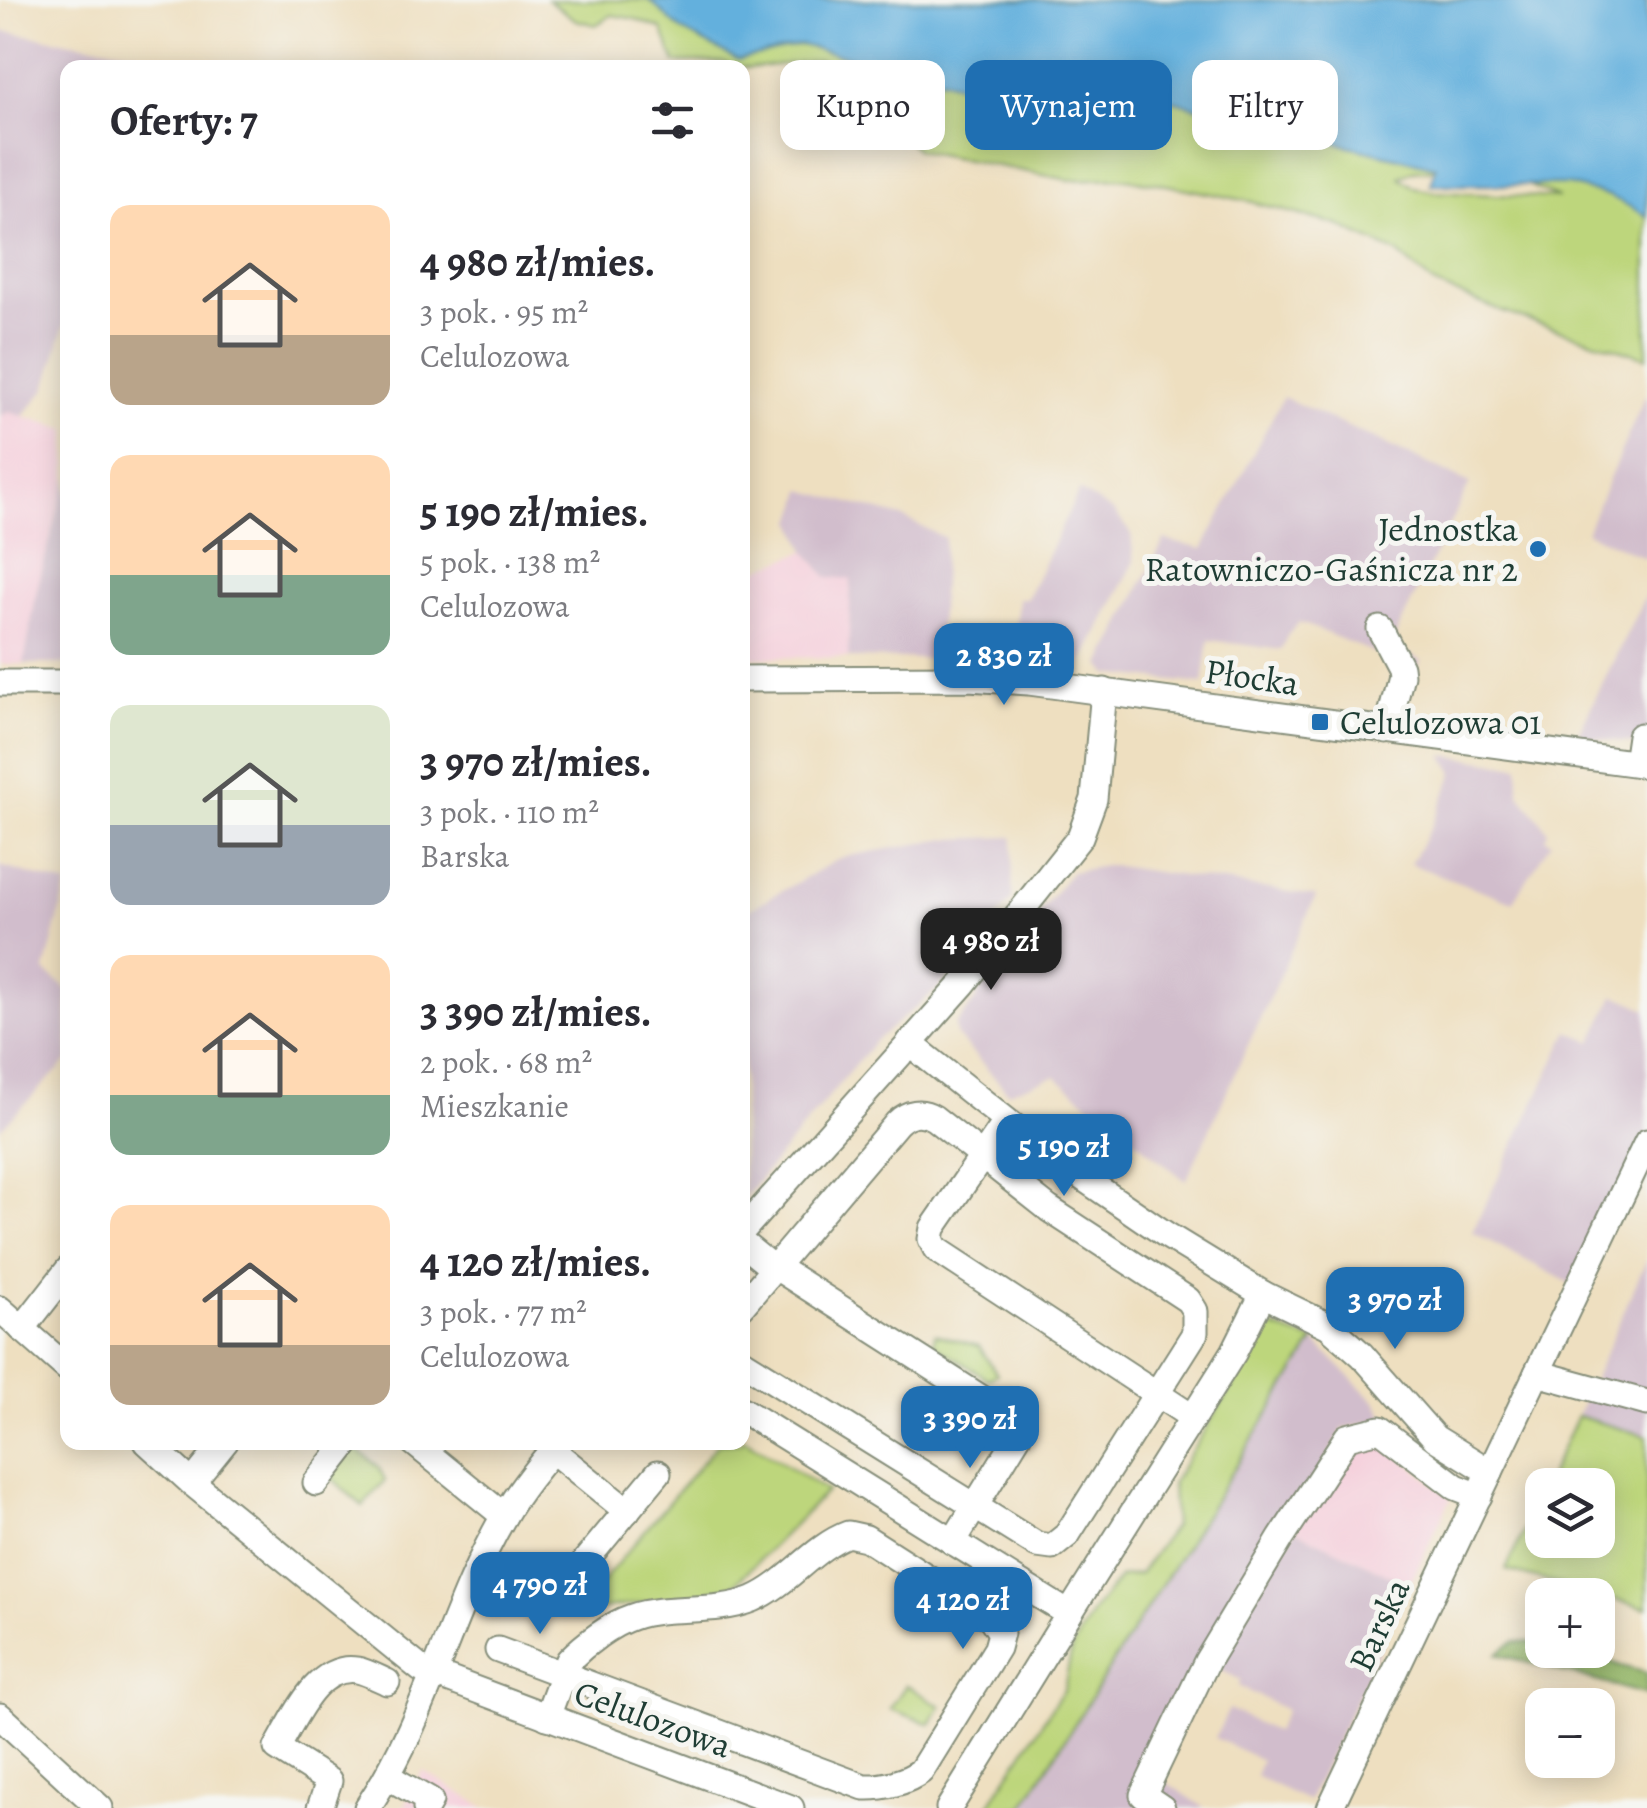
<!DOCTYPE html>
<html lang="pl">
<head>
<meta charset="utf-8">
<style>
	:root { --surface:#fff; --page:#f7f7f7; --text:#2b2b33; --muted:#7c7c81; --accent:#1f6fb2 }
	body { margin:0; font-family:Alegreya,serif; background:var(--page); color:var(--text); height:100vh; display:flex; flex-direction:column; font-size:38px; white-space:nowrap }
	* { box-sizing:border-box; margin:0 }
	p { font-size:32px; color:var(--muted) }
	.icon { flex:none; width:55px; height:55px; fill:none; stroke:currentColor; stroke-width:2; stroke-linecap:round; stroke-linejoin:round }
	.map { position:relative; flex:1; overflow:hidden }
	.drawer { position:absolute; left:60px; top:60px; width:690px; height:1390px; display:flex; flex-direction:column; background:var(--surface); border-radius:20px; box-shadow:0 5px 25px #0003 }
	.drawer>* { flex:none }
	.top-card { position:absolute; left:780px; top:60px; width:715px; height:90px; display:flex; gap:20px }
	.buttons { position:absolute; left:1525px; top:1468px; display:grid; gap:20px }
	.buttons a { display:grid; place-items:center; width:90px; height:90px; border-radius:20px; background:var(--surface); box-shadow:0 5px 25px #0003; font-size:50px }
	.price { position:absolute; translate:-50% -85px; padding:0 22px; border-radius:20px; background:var(--accent); color:#fff; font-size:32px; line-height:65px; filter:drop-shadow(0 2px 5px #0008) }
	.price::after { content:''; position:absolute; left:50%; top:60px; width:30px; height:22px; margin-left:-15px; background:inherit; clip-path:polygon(0 0,100% 0,50% 100%) }
	.price.on { background:#222; color:#fff }
	ul { padding:0; list-style:none }
	li { display:flex; align-items:center; gap:30px; height:250px; padding:0 50px }
	li span { display:grid; place-items:center; flex:none; width:280px; height:200px; border-radius:20px; color:#555 }
	li>.icon { margin-inline-start:auto }
	span .icon { width:120px; height:120px; fill:#fffc; stroke-width:1 }
	li b { font-size:42px }
	h2 { display:flex; justify-content:space-between; align-items:center; height:120px; padding:0 50px; font-size:42px }
	.chip { padding:0 35px; border-radius:20px; background:var(--surface); box-shadow:0 5px 25px #0003; font-size:35px; line-height:90px }
	.chip.on { background:var(--accent); color:#fff }
	.map>svg:first-child { display:block }
</style>
</head>
<body>
<div class="map">
<svg width="1647" height="1808" viewBox="0 0 1647 1808">
	<rect width="100%" height="100%" fill="#f6f6f2"/>
	<filter id="ink" filterUnits="userSpaceOnUse"><feTurbulence type="fractalNoise" baseFrequency=".01" numOctaves="2"/><feDisplacementMap in="SourceGraphic" scale="20" xChannelSelector="R" yChannelSelector="G"/><feConvolveMatrix kernelMatrix="1 2 1 2 8 2 1 2 1" color-interpolation-filters="sRGB"/></filter>
	<filter id="wash" filterUnits="userSpaceOnUse"><feTurbulence type="fractalNoise" baseFrequency=".0048" numOctaves="4" result="noise"/><feDisplacementMap in="SourceGraphic" scale="40" xChannelSelector="R" yChannelSelector="G"/><feGaussianBlur stdDeviation="2.25" result="paint"/><feColorMatrix in="noise" values="0 0 0 0 0 0 0 0 0 0 0 0 0 0 0 0 0 1.4 0 .05"/><feComposite in="paint" operator="in"/></filter>
	<g filter="url(#wash)">
		<rect width="100%" height="100%" fill="#eedfc0"/>
		<g fill="#f5cfdb">
			<path d="M9,412L67,429V478L37,589L24,664H0V416Z"/>
			<path d="M806,551L827,577L851,578L848,658L743,657V575Z"/>
			<path d="M1376,1437L1451,1498L1411,1582L1393,1577L1295,1530L1353,1443Z"/>
			<path d="M423,1771L486,1808H403Z"/>
		</g>
		<g fill="#d1bdcc">
			<path d="M0,31L138,52L134,67L68,68L67,315L46,389L23,416L9,412L0,416Z"/>
			<path d="M1647,392V559L1586,532Z"/>
			<path d="M1283,397L1470,483L1395,636L1403,651L1421,660L1399,714L1393,677L1380,655L1299,622L1287,636L1281,650L1209,640L1203,684L1108,674L1101,665L1164,540L1203,549Z"/>
			<path d="M67,478V664H24L37,589Z"/>
			<path d="M803,490L902,517L945,538L937,659L848,658L851,579L827,577L806,551L794,522Z"/>
			<path d="M1079,491L1114,512L1131,533L1134,563L1078,671L1013,666L1018,598H1027Z"/>
			<path d="M1647,593V745L1577,736L1641,604Z"/>
			<path d="M1443,755L1519,766V793L1548,831L1545,838L1551,842L1513,902L1410,864L1432,825L1454,773Z"/>
			<path d="M1013,837L1012,899L940,987L876,1040L743,1199V913L842,857L947,839Z"/>
			<path d="M1110,865L1316,896L1186,1181L1055,1076L1008,1092L956,1035L955,1025L976,1000L980,987L1071,872Z"/>
			<path d="M0,866L67,885L45,971L67,990L68,1060L0,1129Z"/>
			<path d="M1615,995L1647,1009V1136L1575,1286L1472,1232L1569,1031L1592,1042Z"/>
			<path d="M1647,1259V1436L1577,1416Z"/>
			<path d="M1314,1341L1377,1403L1386,1418L1343,1429L1158,1772L1166,1782L1205,1808H1022Z"/>
			<path d="M1295,1530L1393,1577L1411,1582L1308,1801L1255,1776L1261,1760L1215,1738L1229,1709L1275,1732L1286,1710L1238,1686L1241,1680L1212,1666Z"/>
		</g>
		<g fill="#bdd67b" stroke="#6e8a58" stroke-width="2.5" fill-rule="evenodd">
			<path d="M548,0H1647V358L1503,312L1435,285L1397,253L1338,225L1248,201L1156,183L1118,178L1069,180L917,150L897,130L896,109L904,105L861,83L847,69L821,60L749,68L723,62L675,63L662,29L635,19L612,15L596,25L576,20ZM1463,167L1492,170L1559,198L1435,192L1415,188L1400,177L1413,171Z"/>
			<path d="M1269,1326L1314,1341L1022,1808H987L1064,1689L1072,1648L1093,1611L1120,1577L1139,1574L1174,1526L1172,1483Z"/>
			<path d="M935,1334L979,1346L997,1374L988,1379L933,1344Z"/>
			<path d="M1577,1416L1647,1436V1608L1506,1570L1542,1491V1540H1598V1485H1545Z"/>
			<path d="M743,1438L827,1491L734,1585L697,1596L577,1612L718,1443L742,1442Z"/>
			<path d="M352,1446L378,1466L385,1480L363,1506L328,1476Z"/>
			<path d="M906,1685L941,1706L930,1724L890,1709Z"/>
		</g>
		<path fill="#96b76b" stroke="#5a7a50" stroke-width="2.5" d="M1514,1641L1542,1643V1650H1582L1621,1666L1647,1673V1695L1497,1654Z"/>
		<path fill="#64b0dd" stroke="#427688" stroke-width="2.5" d="M649,0H1647V216L1610,196L1568,185H1431L1436,167L1225,116L1166,98L1092,115L1011,105L943,79L911,82L884,66L801,45L738,60L682,31Z"/>
	</g>
	<g filter="url(#ink)">
		<g fill="none" stroke-linecap="round" stroke-linejoin="round">
			<defs>
				<g id="minor">
					<path d="M1380,629L1400,667L1401,675L1387,731"/>
					<path d="M742,679L969,678L1029,682L1647,765"/>
					<path d="M0,683H68"/>
					<path d="M1636,763L1640,736L1647,737"/>
					<path d="M909,1043L1051,1156L1168,1236L1263,1294L1329,1326L1362,1355L1435,1438L1490,1472"/>
					<path d="M1006,1122L933,1228L931,1239L936,1249L1192,1417"/>
					<path d="M742,1231L963,984L1080,837L1094,799L1104,691"/>
					<path d="M742,1243L774,1269"/>
					<path d="M776,1267L1017,1421L1018,1436L953,1542"/>
					<path d="M742,1306L897,1123C908,1112 921,1110 934,1118L1049,1209L1188,1300L1195,1311V1333L1067,1535L1052,1547L1037,1545L742,1361"/>
					<path d="M0,1309L68,1369"/>
					<path d="M22,1329L68,1270"/>
					<path d="M1537,1373L1647,1403"/>
					<path d="M742,1410L1069,1614L1234,1352L1263,1294"/>
					<path d="M147,1442L192,1483L421,1669L791,1808"/>
					<path d="M413,1442L504,1516"/>
					<path d="M552,1450L627,1511"/>
					<path d="M192,1483L225,1442"/>
					<path d="M316,1483L348,1442"/>
					<path d="M586,1560L658,1473"/>
					<path d="M498,1650L864,1787C882,1788 907,1782 921,1771L997,1648L1001,1633L991,1618L866,1538L848,1534C813,1547 788,1584 753,1599C714,1615 669,1604 632,1617C611,1624 585,1644 569,1660C561,1678 554,1698 547,1717"/>
					<path d="M0,1716L100,1808"/>
					<path d="M387,1776L430,1801L426,1808"/>
					<path d="M320,1808L329,1781L277,1748C294,1720 316,1663 357,1670C367,1672 378,1678 387,1682"/>
					<path d="M367,1808C428,1718 450,1609 504,1516C519,1490 539,1466 559,1442"/>
					<path d="M949,1808L1069,1614"/>
					<path d="M1162,1808L1143,1795L1207,1661L1281,1538L1347,1437L1380,1429L1456,1487L1479,1496"/>
					<path d="M1330,1808L1647,1142"/>
				</g>
			</defs>
			<use href="#minor" stroke="#868e7a" stroke-width="29"/>
			<use href="#minor" stroke="#fff" stroke-width="25"/>
		</g>
	</g>
	<g fill="#1f6fb2" stroke="#f6f6f2" stroke-width="4">
		<circle cx="1538" cy="549" r="10"/>
		<rect x="1310" y="712" width="20" height="20" rx="5"/>
	</g>
	<g text-anchor="middle" stroke-width="10" stroke-linejoin="round" paint-order="stroke">
		<g font-size="35" fill="#1f3d34" stroke="#f6f6f2" text-anchor="end">
			<text x="1518" y="541">Jednostka<tspan x="1518" dy="40">Ratowniczo-Gaśnicza nr 2</tspan></text>
			<text x="1340" y="734" text-anchor="start">Celulozowa 01</text>
		</g>
		<g font-size="35" fill="#1f3d34" stroke="#f6f6f2">
			<text transform="translate(1252 677) rotate(8)" y="12">Płocka</text>
			<text transform="translate(1379 1625) rotate(-65)" y="12">Barska</text>
			<text transform="translate(653 1719) rotate(20)" y="12">Celulozowa</text>
		</g>
	</g>
</svg>
<div class="buttons">
<a><svg class="icon" aria-label="layers" viewBox="0 0 24 24"><path d="M12 4l9 5-9 5-9-5zM3 14l9 5 9-5"/></svg></a>
<a>+</a>
<a>−</a>
</div>
<b class="price" style="left:1004px;top:708px">2 830 zł</b>
<b class="price on" style="left:991px;top:993px">4 980 zł</b>
<b class="price" style="left:1064px;top:1199px">5 190 zł</b>
<b class="price" style="left:1395px;top:1352px">3 970 zł</b>
<b class="price" style="left:970px;top:1471px">3 390 zł</b>
<b class="price" style="left:540px;top:1637px">4 790 zł</b>
<b class="price" style="left:963px;top:1652px">4 120 zł</b>
<div class="top-card">
<a class="chip">Kupno</a>
<a class="chip on">Wynajem</a>
<a class="chip">Filtry</a>
</div>
<section class="drawer">
<h2>Oferty: 7<svg class="icon" aria-label="filters" viewBox="0 0 24 24"><path d="M4 7h16M4 17h16"/><circle cx="9" cy="7" r="2"/><circle cx="15" cy="17" r="2"/></svg></h2>
<ul>
<li><span style="background:linear-gradient(#ffd9b3 65%,#b9a48a 0)"><svg class="icon" aria-label="home" viewBox="0 0 24 24"><path d="M3 11l9-7 9 7M6 9v11h12V9"/></svg></span><div><b>4 980 zł/mies.</b><p>3 pok. · 95 m²</p><p>Celulozowa</p></div></li>
<li><span style="background:linear-gradient(#ffd9b3 60%,#7fa58c 0)"><svg class="icon" aria-label="home" viewBox="0 0 24 24"><path d="M3 11l9-7 9 7M6 9v11h12V9"/></svg></span><div><b>5 190 zł/mies.</b><p>5 pok. · 138 m²</p><p>Celulozowa</p></div></li>
<li><span style="background:linear-gradient(#dfe7d0 60%,#9aa5b1 0)"><svg class="icon" aria-label="home" viewBox="0 0 24 24"><path d="M3 11l9-7 9 7M6 9v11h12V9"/></svg></span><div><b>3 970 zł/mies.</b><p>3 pok. · 110 m²</p><p>Barska</p></div></li>
<li><span style="background:linear-gradient(#ffd9b3 70%,#7fa58c 0)"><svg class="icon" aria-label="home" viewBox="0 0 24 24"><path d="M3 11l9-7 9 7M6 9v11h12V9"/></svg></span><div><b>3 390 zł/mies.</b><p>2 pok. · 68 m²</p><p>Mieszkanie</p></div></li>
<li><span style="background:linear-gradient(#ffd9b3 70%,#b9a48a 0)"><svg class="icon" aria-label="home" viewBox="0 0 24 24"><path d="M3 11l9-7 9 7M6 9v11h12V9"/></svg></span><div><b>4 120 zł/mies.</b><p>3 pok. · 77 m²</p><p>Celulozowa</p></div></li>
</ul>
</section>
</div>
</body>
</html>
